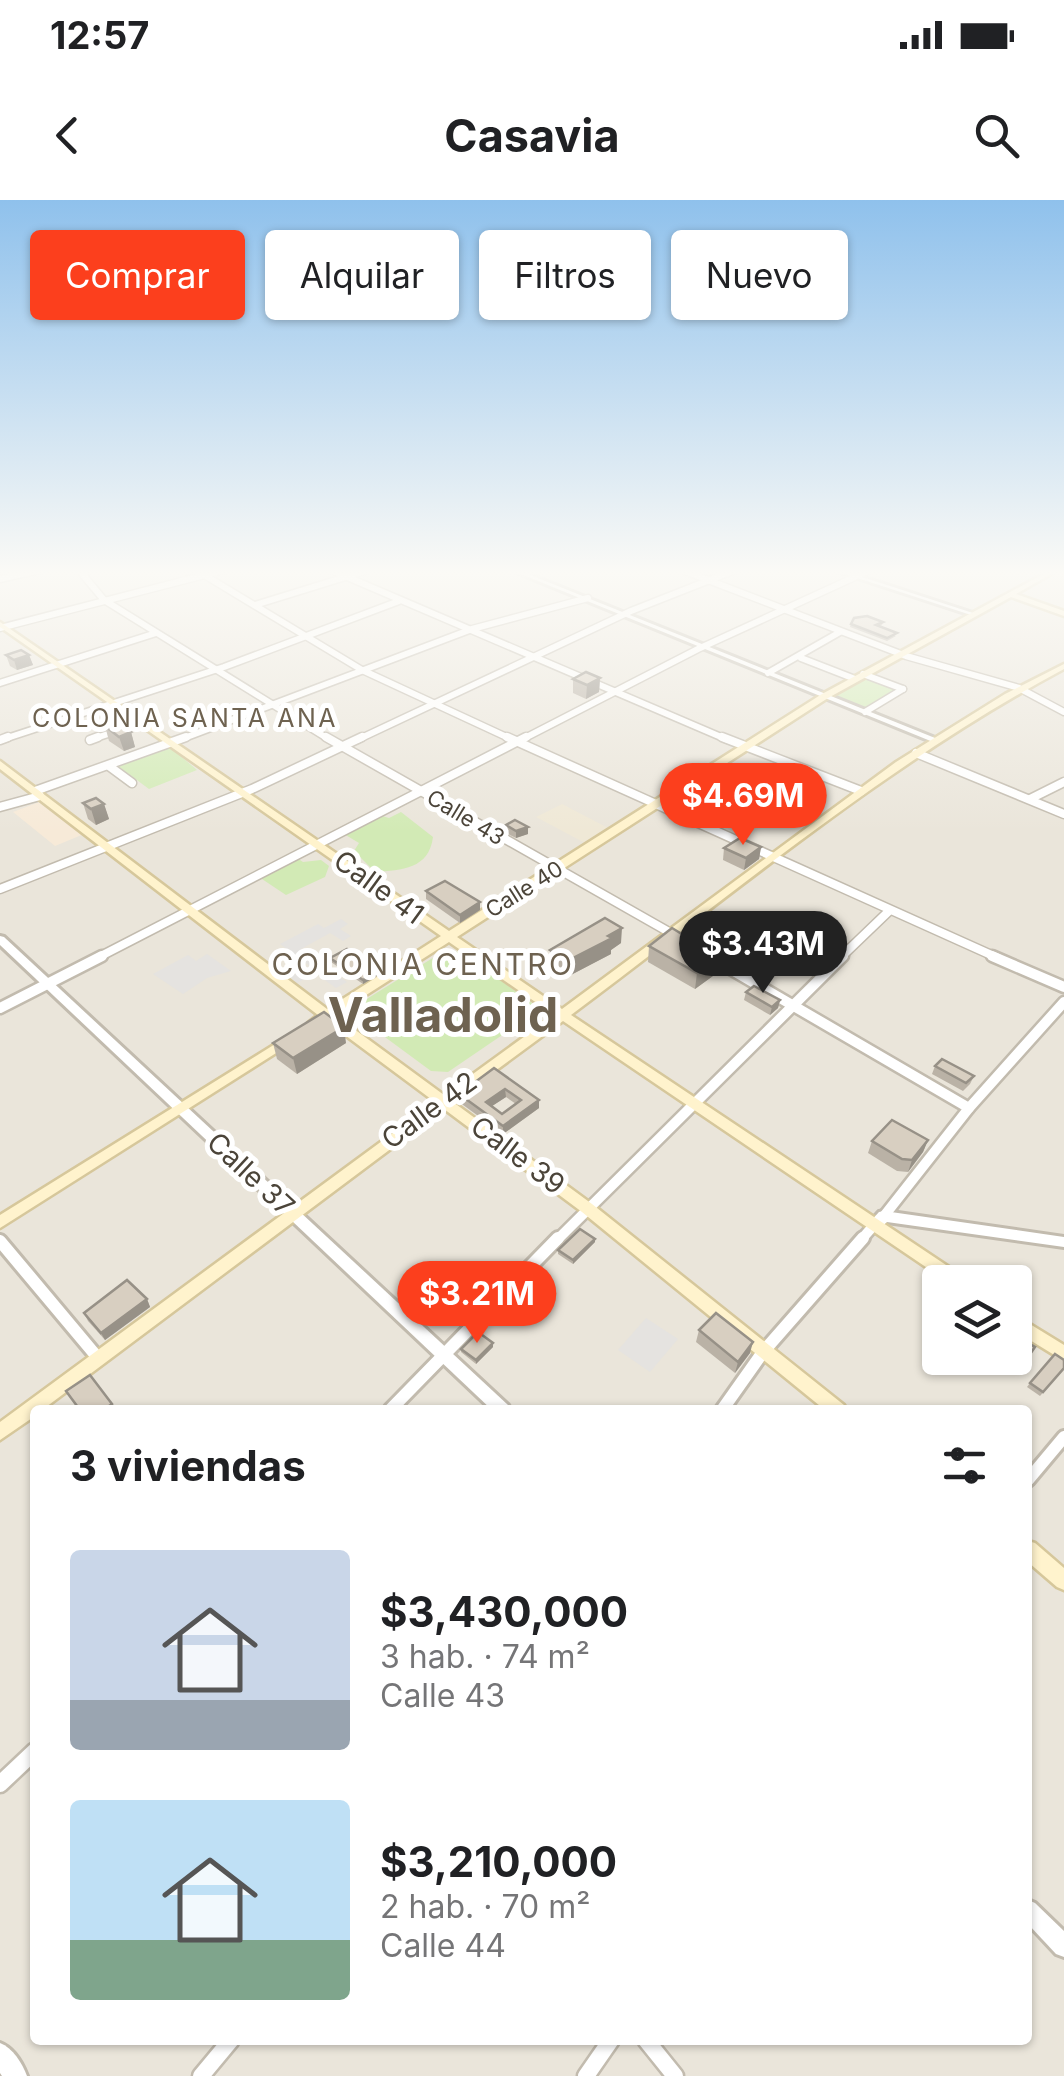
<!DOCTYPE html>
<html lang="es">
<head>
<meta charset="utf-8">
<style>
	:root { --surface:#fff; --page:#f6f6f6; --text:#202124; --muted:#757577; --accent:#fc3f1d }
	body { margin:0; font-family:Inter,sans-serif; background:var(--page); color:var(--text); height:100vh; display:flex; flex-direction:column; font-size:38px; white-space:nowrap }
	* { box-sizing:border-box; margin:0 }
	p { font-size:32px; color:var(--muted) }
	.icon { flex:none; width:55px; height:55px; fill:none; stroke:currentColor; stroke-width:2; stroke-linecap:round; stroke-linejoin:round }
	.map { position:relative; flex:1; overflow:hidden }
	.drawer { position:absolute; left:30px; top:1205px; width:1002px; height:640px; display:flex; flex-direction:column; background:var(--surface); border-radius:10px; box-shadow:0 2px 8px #0004 }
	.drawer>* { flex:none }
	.guide { position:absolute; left:30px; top:30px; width:1005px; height:90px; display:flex; gap:20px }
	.controls { position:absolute; left:922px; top:1065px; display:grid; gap:20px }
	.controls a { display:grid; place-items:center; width:110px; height:110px; border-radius:10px; background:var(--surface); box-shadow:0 2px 8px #0004; font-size:50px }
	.price { position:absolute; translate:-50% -85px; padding:0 22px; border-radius:35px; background:var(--accent); color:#fff; font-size:32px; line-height:65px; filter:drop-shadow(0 2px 5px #0008) }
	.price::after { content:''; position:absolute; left:50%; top:60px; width:30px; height:22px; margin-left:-15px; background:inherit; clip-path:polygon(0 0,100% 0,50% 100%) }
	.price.active { background:#222; color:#fff }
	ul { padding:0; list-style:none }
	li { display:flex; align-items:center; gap:30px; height:250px; padding:0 40px }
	li span { display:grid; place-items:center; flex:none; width:280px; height:200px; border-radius:10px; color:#555 }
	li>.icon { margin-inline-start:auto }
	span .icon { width:120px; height:120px; fill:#fffc; stroke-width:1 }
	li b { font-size:42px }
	h2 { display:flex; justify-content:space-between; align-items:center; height:120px; padding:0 40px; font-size:42px }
	.tag { padding:0 35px; border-radius:10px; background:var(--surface); box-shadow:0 2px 8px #0004; font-size:35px; line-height:90px }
	.tag.active { background:var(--accent); color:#fff }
	.status { display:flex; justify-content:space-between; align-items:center; height:70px; padding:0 50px; background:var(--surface); direction:ltr }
	.status svg { height:28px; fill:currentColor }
	header { display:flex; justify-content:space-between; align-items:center; height:130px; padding:0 40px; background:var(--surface); font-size:45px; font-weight:700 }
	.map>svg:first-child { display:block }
</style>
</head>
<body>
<div class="status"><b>12:57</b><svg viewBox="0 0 49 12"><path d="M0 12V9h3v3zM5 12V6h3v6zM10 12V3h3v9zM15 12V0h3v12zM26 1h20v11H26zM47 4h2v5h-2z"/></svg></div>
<header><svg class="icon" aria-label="back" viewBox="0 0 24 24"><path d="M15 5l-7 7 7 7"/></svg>Casavia<svg class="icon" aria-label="search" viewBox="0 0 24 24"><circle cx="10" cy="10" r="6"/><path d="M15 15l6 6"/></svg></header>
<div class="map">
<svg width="1064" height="1876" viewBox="0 0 1064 1876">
	<rect width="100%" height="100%" fill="#f6f3ec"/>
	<path fill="#eae5da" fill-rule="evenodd" d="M0,370H1064V1876H0ZM940,1082H1015V1158H940ZM35,1210H1028V1840H35Z"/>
	<path fill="#f7ead8" d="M42,601L84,634L55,646L13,612Z"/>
	<path fill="#efe8d6" d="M562,604L610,629L585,643L536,617Z"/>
	<g fill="#d2eab5">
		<path d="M863,478L897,490L864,510L831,498Z"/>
		<path d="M170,547L197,570L149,589L118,566Z"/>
		<path d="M401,612L433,637C429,669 402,670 375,672L354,651L359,643L344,634L379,615L389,618Z"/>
		<path d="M297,658L303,662L321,660L329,666L325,677L286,695L259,677Z"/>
		<path d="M444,751L461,752L532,803L533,814L448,872L431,871L355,815L357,805Z"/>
	</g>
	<g fill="#e5e3e0">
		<path d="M341,719L348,724L340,729L351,736L343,741L330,733L301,749L347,782L336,788L315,773L297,783L290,777L310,766L280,744L318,724L324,728Z"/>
		<path d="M207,754L231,771L207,778L183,794L153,774L188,755L196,761Z"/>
		<path d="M646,1118L678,1139L650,1172L618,1150Z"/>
	</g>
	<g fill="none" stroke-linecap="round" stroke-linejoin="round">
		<defs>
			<g id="minor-far4">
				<path d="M79,370L104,400L330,540"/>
				<path d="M196,370L362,470L513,540"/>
				<path d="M331,370L728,540"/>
				<path d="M682,370L906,456L1019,488L1064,512"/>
				<path d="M0,379L39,370"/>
				<path d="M255,405L368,370"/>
				<path d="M0,428L224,370"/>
				<path d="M801,458L855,479"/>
				<path d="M768,473L840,432"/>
				<path d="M863,474L903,489"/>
				<path d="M0,483L156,433"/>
				<path d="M865,512L903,489"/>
				<path d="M1,540L224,467L399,401"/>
				<path d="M90,540L141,523"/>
				<path d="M179,540L472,429L588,398"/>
				<path d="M357,540L631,411L735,370"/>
				<path d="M521,540L698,449L870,370"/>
			</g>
			<g id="minor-far3">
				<path d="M326,537L676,736"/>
				<path d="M507,537L998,758"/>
				<path d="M722,537L861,591"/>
				<path d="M0,540L8,537"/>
				<path d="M90,540L98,537"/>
				<path d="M916,553L1064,614"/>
				<path d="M109,566L132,583"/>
				<path d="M35,591L186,537"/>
				<path d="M1030,599L1064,582"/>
				<path d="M0,607L40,596"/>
				<path d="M0,689L252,589L362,537"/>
				<path d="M708,756L712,758"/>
				<path d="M97,758L526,537"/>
				<path d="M840,758L889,711"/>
			</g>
			<g id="minor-far2">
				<path d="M708,756L969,908"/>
				<path d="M992,756L1064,787"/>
				<path d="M0,808L102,756"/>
				<path d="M884,1016L969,908L1064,802"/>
				<path d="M556,1041L843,756"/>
				<path d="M860,1041L875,1024"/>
			</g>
			<g id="minor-far1">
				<path d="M0,1041L98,1158"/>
				<path d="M390,1210L558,1038"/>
				<path d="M722,1210L763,1152L863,1038"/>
				<path d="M1028,1280L1064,1237"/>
			</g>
			<g id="minor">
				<path d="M0,1584L35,1551"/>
				<path d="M646,1840L675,1876"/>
				<path d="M201,1876L231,1840"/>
				<path d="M586,1876L611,1840"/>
			</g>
			<g id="tertiary">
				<path d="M511,370H518L940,540L933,542Z"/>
				<path d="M833,370H841L976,414L971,415Z"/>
				<path d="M0,736L4,737L508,1205L511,1210H492L0,745Z"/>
				<path d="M884,1011L1064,1037V1047L887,1022L880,1028H870L868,1024L879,1012Z"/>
				<path d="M1028,1700L1035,1703L1064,1731V1757L1056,1754L1028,1724Z"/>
				<path d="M0,1843C13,1848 22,1863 27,1876H2L0,1873Z"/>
			</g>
			<g id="secondary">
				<path d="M1051,370H1058L1016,394L1064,411V416L1011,397L828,498L457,737L562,809L896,562L1005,494L1064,464V469C886,564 732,695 571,815L964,1077L966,1082H948L563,821L453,902L592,1004L844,1205L847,1210H825L582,1012L444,909L42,1210H35V1216L0,1240V1222L435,902L326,821L318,826H310L308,823L318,815L0,569V561L327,809L441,736L0,427V422L449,731L822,494ZM449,742L554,815L444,895L335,815Z"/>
				<path d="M288,836L292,837L294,840L292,843L0,1028V1015Z"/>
				<path d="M1015,1115L1064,1145V1161L1015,1131Z"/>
				<path d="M1028,1341L1035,1343L1064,1368V1390L1057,1387L1028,1362Z"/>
			</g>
		</defs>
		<use href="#minor-far4" stroke="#c2bbae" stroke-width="9"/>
		<use href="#minor-far3" stroke="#c2bbae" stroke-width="11"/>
		<use href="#minor-far2" stroke="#c2bbae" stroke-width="15"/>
		<use href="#minor-far1" stroke="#c2bbae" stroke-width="18"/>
		<use href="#minor" stroke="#c2bbae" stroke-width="21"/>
		<use href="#tertiary" stroke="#c2bbae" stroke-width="6"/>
		<use href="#secondary" stroke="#d6c79b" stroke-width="5"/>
		<use href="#minor-far4" stroke="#fff" stroke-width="6"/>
		<use href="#minor-far3" stroke="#fff" stroke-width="8"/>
		<use href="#minor-far2" stroke="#fff" stroke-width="10"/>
		<use href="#minor-far1" stroke="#fff" stroke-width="12"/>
		<use href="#minor" stroke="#fff" stroke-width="16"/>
		<use href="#tertiary" fill="#fff" fill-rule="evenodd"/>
		<use href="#secondary" fill="#fff3cd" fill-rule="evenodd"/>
	</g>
	<g fill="#bab2a6" fill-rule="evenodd">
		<path d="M883,422L882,425L879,427L896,436L887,441L850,427L851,424Z"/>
		<path d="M6,455H29L33,465L17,470L10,466Z"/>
		<path d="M600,478L599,492L586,499L573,493V479Z"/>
		<path d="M105,526L131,532L135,547L124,551L109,541Z"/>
		<path d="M83,603L104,604L109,619L96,625L88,619Z"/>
		<path d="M506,625L528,634L516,638L506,633Z"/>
		<path d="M761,647L759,659L744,670L723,660L724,648Z"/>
		<path d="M426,691L480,702V710L460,723L426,699Z"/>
		<path d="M621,743L611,750V754L567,777L550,766V750Z"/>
		<path d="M649,746L719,757L717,773L695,789L648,762Z"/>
		<path d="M330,758L380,770V774L363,784L331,762Z"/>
		<path d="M746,792L780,800L778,808L770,815L744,800Z"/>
		<path d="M273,843H346L297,874L277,859Z"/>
		<path d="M935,866L974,876L970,884L963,891L932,874Z"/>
		<path d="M494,868L539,900V908L503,934L459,902V894ZM506,897L516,904L502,914L492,906Z"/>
		<path d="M928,940L923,952L908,972L897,971L868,953L872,941Z"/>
		<path d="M595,1042L573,1064L558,1054V1050Z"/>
		<path d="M147,1099L150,1107L105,1140L88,1121L84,1113Z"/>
		<path d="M699,1130L750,1153L735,1173L696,1142Z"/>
		<path d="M1015,1136L1035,1147L1024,1164L1014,1158H1015Z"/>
		<path d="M493,1147L476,1164L461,1152V1149Z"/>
		<path d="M1064,1169L1040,1196L1027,1187L1030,1183Z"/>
	</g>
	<g fill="#979187">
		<path d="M29,455L33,465L17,470L14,460Z"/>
		<path d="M600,478L599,492L586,499L587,485Z"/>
		<path d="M131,532L135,547L124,551L119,537Z"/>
		<path d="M104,604L109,619L96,625L91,609Z"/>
		<path d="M528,627V634L516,638V631Z"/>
		<path d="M761,647L759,659L744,670L746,658Z"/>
		<path d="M480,702V710L460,723V715Z"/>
		<path d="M622,728L621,743L611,750V754L567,777V761Z"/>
		<path d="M719,757L717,773L695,789L697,773Z"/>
		<path d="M380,770V774L363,784V780Z"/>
		<path d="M780,800L778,808L770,815L772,807Z"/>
		<path d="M344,827L346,843L297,874L293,858Z"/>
		<path d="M505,889L506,897L486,910V902Z"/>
		<path d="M539,900V908L503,934V926Z"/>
		<path d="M928,940L923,952L908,972L912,960Z"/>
		<path d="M595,1039V1042L573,1064V1060Z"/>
		<path d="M147,1099L150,1107L105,1140L101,1133Z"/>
		<path d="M753,1142L750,1153L735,1173L738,1162Z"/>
		<path d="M493,1143V1147L476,1164V1160Z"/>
	</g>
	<g fill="#d8cfc1" stroke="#979187" stroke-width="2.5" fill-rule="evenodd">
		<path d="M867,416L883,422L876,425L897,433L887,438L851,424L854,418Z"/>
		<path d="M21,450L29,455L14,460L6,455Z"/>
		<path d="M586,472L600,478L587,485L573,479Z"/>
		<path d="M118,524L131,532L119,537L105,526Z"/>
		<path d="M96,598L104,604L91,609L83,603Z"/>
		<path d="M515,620L528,627L516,631L506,625Z"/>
		<path d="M740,638L761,647L746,658L724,648Z"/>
		<path d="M445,681L480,702L460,715L426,691Z"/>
		<path d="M605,718L622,728L608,736L612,738L567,761L550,750Z"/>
		<path d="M672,728L719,757L697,773L649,746Z"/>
		<path d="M347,749L380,770L363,780L330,758Z"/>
		<path d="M754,786L780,800L772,807L746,792Z"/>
		<path d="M324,812L344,827L293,858L273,843Z"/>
		<path d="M942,859L974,876L966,883L935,866Z"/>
		<path d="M494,868L539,900L503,926L459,894ZM505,889L521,900L502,914L486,902Z"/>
		<path d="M892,920L928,940L912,960L902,959L872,941Z"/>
		<path d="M580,1029L595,1039L573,1060L558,1050Z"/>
		<path d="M127,1080L147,1099L101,1133L84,1113Z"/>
		<path d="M716,1113L753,1142L738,1162L699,1130Z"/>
		<path d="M478,1132L493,1143L476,1160L461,1149Z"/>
		<path d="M1015,1136L1035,1147L1026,1160L1015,1153Z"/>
		<path d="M1055,1154L1064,1160V1168L1043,1192L1030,1183Z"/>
		<path d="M90,1175L112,1204L103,1210H80L66,1191Z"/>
	</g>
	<linearGradient id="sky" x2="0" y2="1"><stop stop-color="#8fc1ec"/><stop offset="0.59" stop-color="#fbfaf6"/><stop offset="1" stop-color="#fbfaf6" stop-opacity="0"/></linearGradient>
	<rect width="1064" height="632" fill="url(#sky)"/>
	<g text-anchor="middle" stroke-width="10" stroke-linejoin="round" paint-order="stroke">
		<g font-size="22" fill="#4b4439" stroke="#fff">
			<text transform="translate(466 617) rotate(31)" y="8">Calle 43</text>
			<text transform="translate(524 689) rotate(-32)" y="8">Calle 40</text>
		</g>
		<g font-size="25" letter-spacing="2.5" fill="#6e6250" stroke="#fff">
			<text x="185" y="527">COLONIA SANTA ANA</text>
		</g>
		<g font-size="28" fill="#4b4439" stroke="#fff">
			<text transform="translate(379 687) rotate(36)" y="10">Calle 41</text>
			<text transform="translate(429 910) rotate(-36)" y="10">Calle 42</text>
			<text transform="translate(518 955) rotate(37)" y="10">Calle 39</text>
			<text transform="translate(251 974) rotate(43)" y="10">Calle 37</text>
		</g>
		<g font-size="30" letter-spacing="2.5" fill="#6e6250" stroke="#fff">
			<text x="423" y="775">COLONIA CENTRO</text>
		</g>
		<g font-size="48" font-weight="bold" fill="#6e6250" stroke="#fff">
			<text x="443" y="832">Valladolid</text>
		</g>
	</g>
</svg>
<div class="controls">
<a><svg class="icon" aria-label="layers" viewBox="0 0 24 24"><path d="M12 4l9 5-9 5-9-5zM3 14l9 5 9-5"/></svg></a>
</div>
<b class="price" style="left:743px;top:648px">$4.69M</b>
<b class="price active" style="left:763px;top:796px">$3.43M</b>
<b class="price" style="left:477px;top:1146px">$3.21M</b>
<div class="guide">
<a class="tag active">Comprar</a>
<a class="tag">Alquilar</a>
<a class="tag">Filtros</a>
<a class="tag">Nuevo</a>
</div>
<section class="drawer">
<h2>3 viviendas<svg class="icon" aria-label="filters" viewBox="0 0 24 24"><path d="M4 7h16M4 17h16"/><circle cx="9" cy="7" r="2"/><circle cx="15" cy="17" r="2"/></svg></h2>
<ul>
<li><span style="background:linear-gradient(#c9d6e8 75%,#9aa5b1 0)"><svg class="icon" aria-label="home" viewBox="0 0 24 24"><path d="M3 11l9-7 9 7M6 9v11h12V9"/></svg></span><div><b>$3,430,000</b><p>3 hab. · 74 m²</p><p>Calle 43</p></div></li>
<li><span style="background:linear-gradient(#bfe0f5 70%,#7fa58c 0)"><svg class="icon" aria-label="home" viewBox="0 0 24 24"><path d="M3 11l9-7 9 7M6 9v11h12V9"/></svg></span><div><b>$3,210,000</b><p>2 hab. · 70 m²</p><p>Calle 44</p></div></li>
</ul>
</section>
</div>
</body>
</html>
